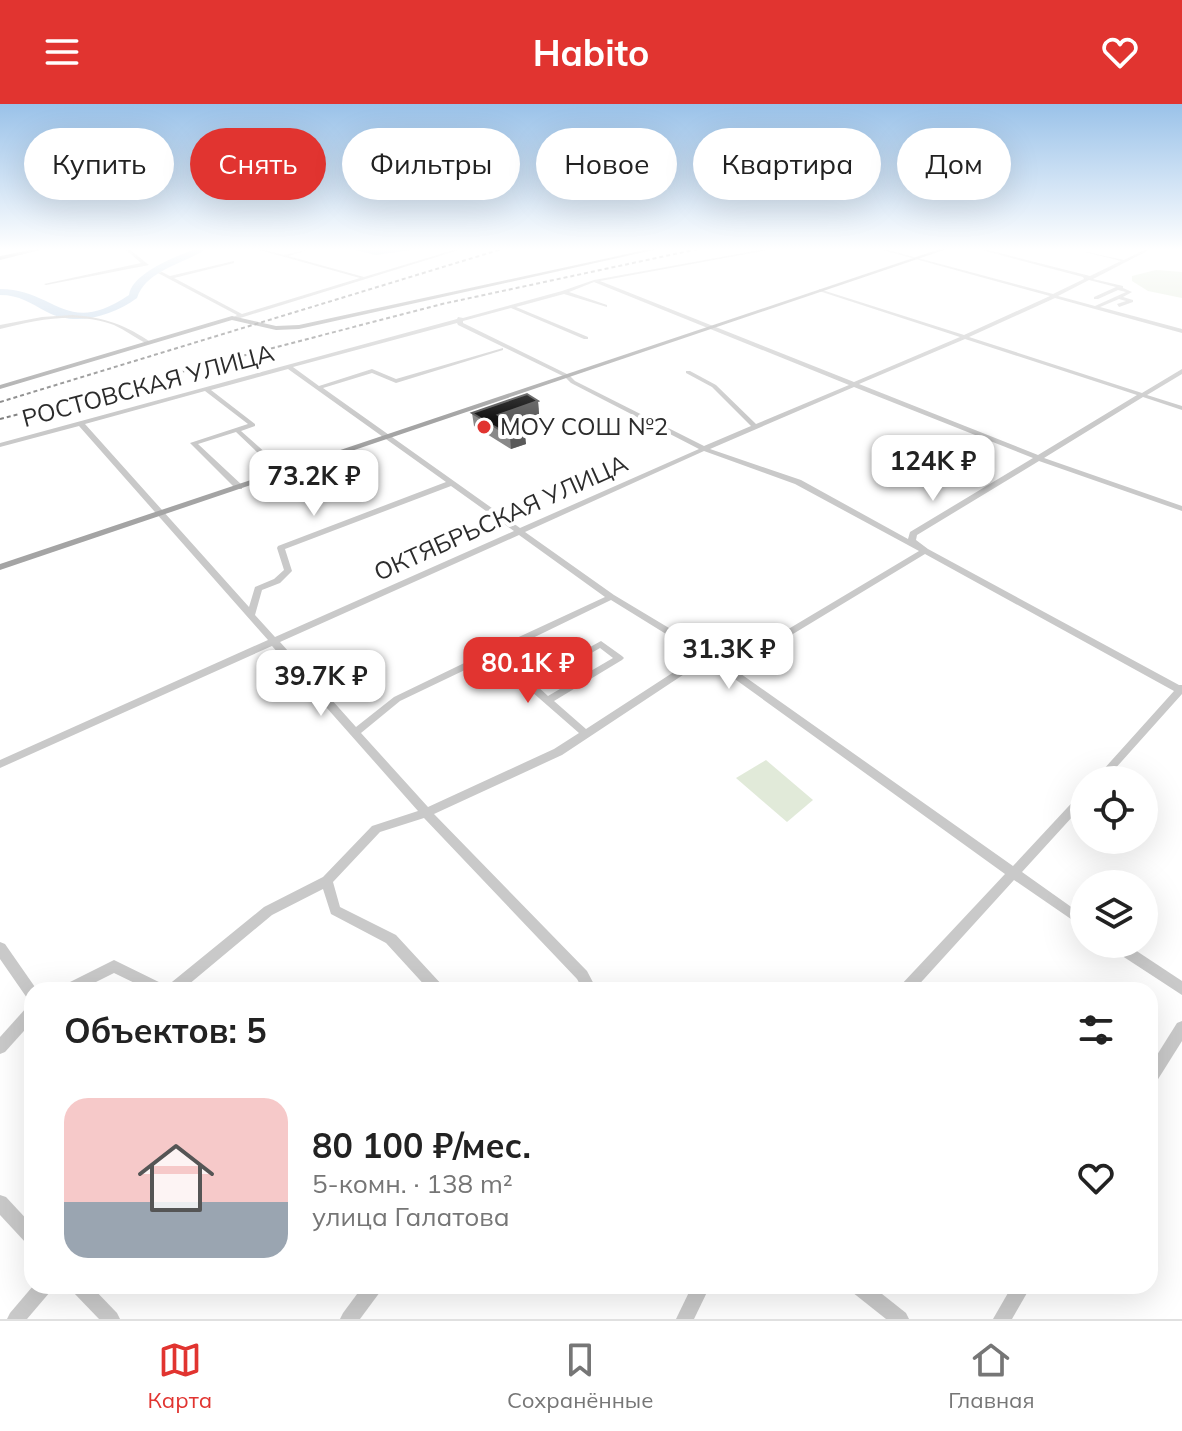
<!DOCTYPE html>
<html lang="ru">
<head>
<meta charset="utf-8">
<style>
	:root { --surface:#fff; --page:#f6f6f6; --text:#222; --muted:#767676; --line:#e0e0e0; --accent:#e13430 }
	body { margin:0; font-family:Mulish,sans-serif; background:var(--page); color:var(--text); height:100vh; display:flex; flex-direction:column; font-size:30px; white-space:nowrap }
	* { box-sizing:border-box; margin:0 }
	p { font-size:26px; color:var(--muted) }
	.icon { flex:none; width:44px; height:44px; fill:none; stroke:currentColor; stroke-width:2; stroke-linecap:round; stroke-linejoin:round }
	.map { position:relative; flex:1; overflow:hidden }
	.details { position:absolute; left:24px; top:878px; width:1134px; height:312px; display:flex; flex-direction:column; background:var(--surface); border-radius:24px; box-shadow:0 8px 32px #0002 }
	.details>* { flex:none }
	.guide { position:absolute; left:24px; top:24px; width:1134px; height:72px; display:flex; gap:16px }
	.tools { position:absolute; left:1070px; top:662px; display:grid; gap:16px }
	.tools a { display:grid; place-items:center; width:88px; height:88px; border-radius:50%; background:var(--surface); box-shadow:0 8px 32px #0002; font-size:40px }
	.price { position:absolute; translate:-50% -68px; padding:0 18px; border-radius:16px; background:#fff; color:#222; font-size:26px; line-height:52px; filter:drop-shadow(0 2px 4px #0008) }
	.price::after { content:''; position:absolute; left:50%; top:48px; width:24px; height:18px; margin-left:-12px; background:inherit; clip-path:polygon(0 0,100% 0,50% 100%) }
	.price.current { background:var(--accent); color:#fff }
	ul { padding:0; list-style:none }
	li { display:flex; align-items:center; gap:24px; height:200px; padding:0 40px }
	li span { display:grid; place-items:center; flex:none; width:224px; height:160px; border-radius:24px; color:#555 }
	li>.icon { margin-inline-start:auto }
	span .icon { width:96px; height:96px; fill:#fffc; stroke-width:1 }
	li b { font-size:34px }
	h2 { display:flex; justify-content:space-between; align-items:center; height:96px; padding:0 40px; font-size:34px }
	.pill { padding:0 28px; border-radius:36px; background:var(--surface); box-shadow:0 8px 32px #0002; font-size:28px; line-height:72px }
	.pill.current { background:var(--accent); color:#fff }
	header { display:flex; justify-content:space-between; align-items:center; height:104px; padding:0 40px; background:var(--accent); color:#fff; font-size:36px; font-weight:700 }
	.tab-bar { display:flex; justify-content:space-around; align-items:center; height:112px; border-top:2px solid var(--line); background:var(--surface); font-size:22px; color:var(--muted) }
	.tab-bar a { display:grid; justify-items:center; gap:4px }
	.tab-bar .current { color:var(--accent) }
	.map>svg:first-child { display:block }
</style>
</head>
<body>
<header><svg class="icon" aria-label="menu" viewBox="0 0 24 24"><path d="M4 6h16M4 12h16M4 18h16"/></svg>Habito<svg class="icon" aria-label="heart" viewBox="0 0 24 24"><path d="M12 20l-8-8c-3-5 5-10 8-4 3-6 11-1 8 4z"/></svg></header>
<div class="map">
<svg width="1182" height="1215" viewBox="0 0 1182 1215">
	<rect width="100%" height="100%" fill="#fff"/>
	<g fill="#e1ead9">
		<path d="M1156,166L1182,168V194L1148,187L1132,177V172Z"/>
		<path d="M766,656L813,696L787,718L736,674Z"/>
	</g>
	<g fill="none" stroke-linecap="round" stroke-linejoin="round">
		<g fill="#c5d8ea" fill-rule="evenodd">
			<path d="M195,145H206C184,160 146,166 137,194C112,212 76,223 47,208C30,199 20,191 0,191V185C55,185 66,234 129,191C132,169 177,152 195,145Z"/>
			<path d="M350,145H420L376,151Z"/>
		</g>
		<g fill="#c9c9c9" fill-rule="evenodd">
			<path d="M125,145H129L149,161L46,181L44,180L141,159Z"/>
			<path d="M256,145H261L284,151L311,145L288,152L364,173L457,145H462L237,215L234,213L237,211L158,169L162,168L170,172L234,157V159L174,174L242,210L360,174Z"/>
			<path d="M766,145H773L600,177L854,278L960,233L819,187V185L964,231L1050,192L879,145H884L1053,190L1084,175L1083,173L978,145H984L1090,172L1121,157L1073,145L1124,156L1146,145H1151L1093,175L1123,182V184L1132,188L1123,193L1133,196V198L1119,203L1117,200L1126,197L1119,195L1100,203L1182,225V229L1055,194L969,233L1142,289L1182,265V270L1147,291L1182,302V306L1143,293L1044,354L1182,402V407L1039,357L917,431L916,436L928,445L1179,581H1182V590L1105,676H1094L1174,587L925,450L760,550L717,553L1013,762L1080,690L1084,689V700L1022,768L1084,812V824L1014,776L914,886H898L900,882L1005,770L707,555L562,651L434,710L587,867L597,886H583L577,875L424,714L380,728L333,778L340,803L396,831L443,882L445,886H429L386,839L331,810L323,785L272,811L182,886H149L114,869L80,886H60L62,882L114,856L167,882L264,803L323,773L372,722L418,707L272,542L0,664V656L268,536L79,322L0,343V339L457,215L458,213L463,214L562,187L594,176ZM1089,176L1116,183L1094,193V195H1098L1118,186L1126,188L1095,202L1058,192ZM594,178L849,281L756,320L716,281L690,267H686V269L712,283L751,322L704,342L575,277L569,271L463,219V217L511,204L584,235H588V233L516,203L564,190L607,203V201L569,188ZM457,219L458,221L565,273L571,279L699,345L520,424L323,284L372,269L396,279L503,246V244L396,275L372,265L319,282L293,263ZM965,235L1137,291L1038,351L859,280ZM288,265L446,378L278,442L277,444L284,466L274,475L255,483L249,503L85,320L205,287L248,320L190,339L236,385H242V381L198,340L236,328L280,370L287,368L241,327L255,322V320L211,286ZM854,283L1033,354L910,428L908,435L801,376L710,345ZM704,347L795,380L919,447L755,545L709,548L614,491L525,428ZM451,382L514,427L275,533L255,511L262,486L280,479L292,467L285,445ZM519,431L605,493L493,545L489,546L487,548L394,593L356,623L280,538ZM611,496L700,551L586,625L554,597L622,556L624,554L622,552L601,537L530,576L500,550ZM600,544L613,554L548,592L536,581ZM492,553L579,629L554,645L428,703L361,629L400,597Z"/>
			<path d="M72,211C104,213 126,221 152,239L147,240C136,234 125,226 114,221C78,207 35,216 0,225V221L42,213Z"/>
			<path d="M0,838L5,840L37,886H32V896L27,894L0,855Z"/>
			<path d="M1109,840H1126L1182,877V891L1110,844Z"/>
			<path d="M32,902V918L5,948L0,950V933L27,903Z"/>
			<path d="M1182,917V937L1155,980L1150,982V962L1177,919Z"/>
			<path d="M0,1091L6,1093L32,1121V1141L26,1139L0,1111Z"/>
			<path d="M33,1182H53L50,1188L27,1215H7L10,1209Z"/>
			<path d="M70,1182H91L117,1209L120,1215H99L73,1188Z"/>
			<path d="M363,1182H383L380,1188L360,1215H340L343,1209Z"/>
			<path d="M692,1182H710L694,1215H676Z"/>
			<path d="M849,1182H872L906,1209L909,1215H886L852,1188Z"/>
			<path d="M1012,1182H1031L1012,1215H993Z"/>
		</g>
		<g fill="#a4a4a4" fill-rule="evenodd">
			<path d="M36,145H44L0,156V152Z"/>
			<path d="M650,145H658L299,225L276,226L232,216L0,285V281L232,212L276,222L299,221Z"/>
			<path d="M940,145H947L0,466V460Z"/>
		</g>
		<g stroke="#818181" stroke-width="2" stroke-dasharray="4 3" stroke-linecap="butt">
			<path d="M0,298L502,145"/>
			<path d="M0,315L442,200L698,145"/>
		</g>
	</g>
	<path fill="#898989" d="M538,297L539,310L512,319L526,340L511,345L474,322L472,309Z"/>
	<g fill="#5a5a5a">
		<path d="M538,297L539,310L499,324L498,311Z"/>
		<path d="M525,327L526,340L511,345L510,332Z"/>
	</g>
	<path fill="#131313" stroke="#5a5a5a" stroke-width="2" d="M527,290L538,297L498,311L525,327L510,332L472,309Z"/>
	<linearGradient id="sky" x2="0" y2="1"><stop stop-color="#9ac2e9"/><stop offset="0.46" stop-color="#fff"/><stop offset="1" stop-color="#fff" stop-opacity="0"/></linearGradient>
	<rect width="1182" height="315" fill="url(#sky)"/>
	<circle fill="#e13430" stroke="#fff" stroke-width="3" cx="484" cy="323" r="8"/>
	<g text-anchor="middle" stroke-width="8" stroke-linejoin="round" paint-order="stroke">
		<g font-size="24" fill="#2c2c2c" stroke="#fff">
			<text transform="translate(148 282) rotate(-15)" y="8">РОСТОВСКАЯ УЛИЦА</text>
			<text transform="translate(501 414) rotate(-24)" y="8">ОКТЯБРЬСКАЯ УЛИЦА</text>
		</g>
		<g font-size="24" fill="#2c2c2c" stroke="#fff" text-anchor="start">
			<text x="500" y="331">МОУ СОШ №2</text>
		</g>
	</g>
</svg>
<div class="tools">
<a><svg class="icon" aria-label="locate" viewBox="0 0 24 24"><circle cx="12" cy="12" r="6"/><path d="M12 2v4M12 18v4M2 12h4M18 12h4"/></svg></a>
<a><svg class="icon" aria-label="layers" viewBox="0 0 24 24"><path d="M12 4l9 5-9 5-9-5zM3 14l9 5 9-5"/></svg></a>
</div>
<b class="price" style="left:933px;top:399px">124K ₽</b>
<b class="price" style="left:314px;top:414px">73.2K ₽</b>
<b class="price" style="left:729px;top:587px">31.3K ₽</b>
<b class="price current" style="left:528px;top:601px">80.1K ₽</b>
<b class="price" style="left:321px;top:614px">39.7K ₽</b>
<div class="guide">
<a class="pill">Купить</a>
<a class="pill current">Снять</a>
<a class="pill">Фильтры</a>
<a class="pill">Новое</a>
<a class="pill">Квартира</a>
<a class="pill">Дом</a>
</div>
<section class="details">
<h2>Объектов: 5<svg class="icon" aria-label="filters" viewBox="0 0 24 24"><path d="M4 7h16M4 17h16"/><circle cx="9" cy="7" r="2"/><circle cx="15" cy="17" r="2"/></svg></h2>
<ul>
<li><span style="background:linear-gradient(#f6c9c9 65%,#9aa5b1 0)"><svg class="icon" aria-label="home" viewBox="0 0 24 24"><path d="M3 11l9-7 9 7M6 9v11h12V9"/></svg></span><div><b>80 100 ₽/мес.</b><p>5-комн. · 138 m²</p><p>улица Галатова</p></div><svg class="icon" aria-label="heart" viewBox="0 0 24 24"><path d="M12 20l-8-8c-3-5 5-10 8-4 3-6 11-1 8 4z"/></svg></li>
</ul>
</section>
</div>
<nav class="tab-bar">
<a class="current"><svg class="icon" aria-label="map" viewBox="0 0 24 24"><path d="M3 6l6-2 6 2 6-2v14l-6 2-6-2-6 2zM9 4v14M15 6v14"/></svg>Карта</a>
<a><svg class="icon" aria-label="saved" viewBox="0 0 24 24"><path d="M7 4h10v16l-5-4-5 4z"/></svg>Сохранённые</a>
<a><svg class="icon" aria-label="home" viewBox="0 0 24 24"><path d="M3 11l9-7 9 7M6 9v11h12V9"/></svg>Главная</a>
</nav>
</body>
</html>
